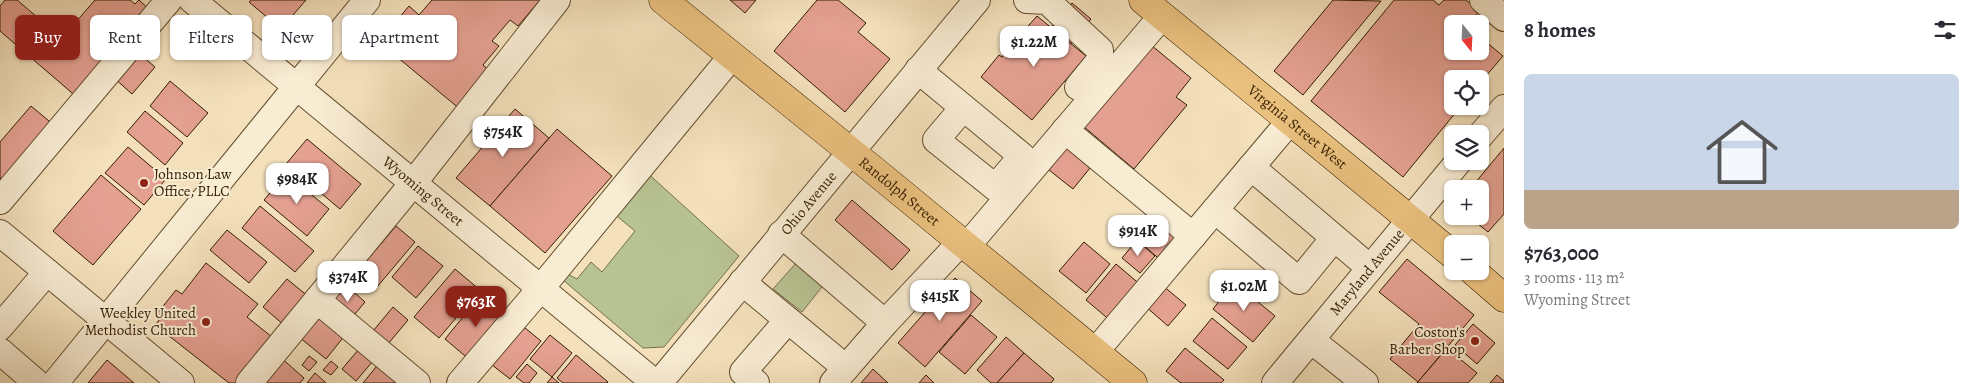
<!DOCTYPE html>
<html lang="en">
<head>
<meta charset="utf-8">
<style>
	:root { --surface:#fff; --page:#f2f2f3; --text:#2b2b33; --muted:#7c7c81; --line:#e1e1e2; --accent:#8f2418 }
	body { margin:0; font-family:Alegreya,serif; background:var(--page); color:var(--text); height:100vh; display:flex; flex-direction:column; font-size:19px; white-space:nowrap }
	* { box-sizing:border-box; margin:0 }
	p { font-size:16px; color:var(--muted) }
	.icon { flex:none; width:28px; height:28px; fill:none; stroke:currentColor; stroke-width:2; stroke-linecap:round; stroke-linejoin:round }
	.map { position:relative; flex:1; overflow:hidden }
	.panel { display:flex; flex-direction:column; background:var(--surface); width:475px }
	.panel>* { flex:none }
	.banner { position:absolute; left:15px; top:15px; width:475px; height:45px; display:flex; gap:10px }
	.needle { width:32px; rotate:162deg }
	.buttons { position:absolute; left:1444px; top:15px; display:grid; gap:10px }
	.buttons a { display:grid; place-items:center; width:45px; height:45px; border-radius:8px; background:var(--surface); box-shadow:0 1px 4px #0004; font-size:25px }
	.price { position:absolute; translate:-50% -42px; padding:0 11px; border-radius:10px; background:#fff; color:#222; font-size:16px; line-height:32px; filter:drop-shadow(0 1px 2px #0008) }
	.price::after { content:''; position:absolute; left:50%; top:30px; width:15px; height:11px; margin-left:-8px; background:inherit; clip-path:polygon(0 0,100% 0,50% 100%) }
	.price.selected { background:var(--accent); color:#fff }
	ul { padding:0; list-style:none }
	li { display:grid; align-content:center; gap:10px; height:265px; padding:0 20px }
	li+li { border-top:1px solid var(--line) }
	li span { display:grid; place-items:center; height:155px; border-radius:8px; color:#555 }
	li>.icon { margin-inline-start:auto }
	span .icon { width:90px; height:90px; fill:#fffc; stroke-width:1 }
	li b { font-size:21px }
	h2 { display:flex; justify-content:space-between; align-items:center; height:60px; padding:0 20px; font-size:21px }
	.tag { padding:0 18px; border-radius:8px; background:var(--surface); box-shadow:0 1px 4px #0004; font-size:18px; line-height:45px }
	.tag.selected { background:var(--accent); color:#fff }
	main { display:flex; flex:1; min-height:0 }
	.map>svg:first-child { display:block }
</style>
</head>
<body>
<main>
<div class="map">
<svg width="1504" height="383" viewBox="0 0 1504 383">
	<rect width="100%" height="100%" fill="#f4e1bc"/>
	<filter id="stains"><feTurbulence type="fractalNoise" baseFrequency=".004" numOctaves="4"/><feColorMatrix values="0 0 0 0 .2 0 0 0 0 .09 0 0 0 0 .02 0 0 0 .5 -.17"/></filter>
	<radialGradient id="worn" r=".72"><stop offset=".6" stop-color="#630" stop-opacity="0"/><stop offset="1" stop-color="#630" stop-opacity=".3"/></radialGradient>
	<g fill="#b8c393" stroke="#76704a">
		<path d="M644,170L739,256L664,347L643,348L563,280L566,273L577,279L591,262L602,272L635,231L612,212Z"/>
		<path d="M797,262L821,281L822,287L802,312L773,289Z"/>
	</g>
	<g fill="#e4a091" stroke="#341e00">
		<path d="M5,0H17L62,38L95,0H130L135,4L139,0L153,13L79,99L0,31V6Z"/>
		<path d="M251,0H306L281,29L249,2Z"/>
		<path d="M432,0H540L518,26L510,20L492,41L499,46L483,65L492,73L461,110L379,42L409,6L419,15Z"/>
		<path d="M730,0H756L745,13Z"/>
		<path d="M817,0H838L866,23L858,32L890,59L845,112L774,51Z"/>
		<path d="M1333,0L1381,1L1303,95L1274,71Z"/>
		<path d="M1394,0H1433L1439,5L1444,0H1466L1479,11L1469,24H1452V51H1480V37L1503,56L1480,83V79H1452V106H1461L1403,177L1311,101Z"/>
		<path d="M1072,3L1091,19L1071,44L1051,27Z"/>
		<path d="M1037,16L1086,56L1032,120L981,77L999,55L1002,57L1020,31L1022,33Z"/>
		<path d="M1145,40L1191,78L1176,97L1187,105L1134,169L1077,121Z"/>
		<path d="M135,50L155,67L132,94L113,77Z"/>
		<path d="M170,81L208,113L187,137L150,106Z"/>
		<path d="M31,106L55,126L6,183L0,178V142Z"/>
		<path d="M515,109L549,138L490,206L456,178Z"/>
		<path d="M145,111L183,143L165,165L127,132Z"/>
		<path d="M557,129L612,176L545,253L490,206Z"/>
		<path d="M307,139L361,184L340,209L286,164Z"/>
		<path d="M128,147L166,179L144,205L105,173Z"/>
		<path d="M1066,148L1090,168L1073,189L1049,170Z"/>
		<path d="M1504,148V214L1488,232L1468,216H1480V189H1470Z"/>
		<path d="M286,174L329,209L307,236L264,200Z"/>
		<path d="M101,175L141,209L93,265L53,231Z"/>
		<path d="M852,200L910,250L892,270L835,220Z"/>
		<path d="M260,206L314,251L295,272L242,228Z"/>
		<path d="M1155,218L1181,240L1163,262L1137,240Z"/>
		<path d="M396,226L415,242L377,287L358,271Z"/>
		<path d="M227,230L267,262L249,283L210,250Z"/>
		<path d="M1137,240L1155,256L1140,273L1122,258Z"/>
		<path d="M1084,242L1110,264L1086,293L1059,271Z"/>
		<path d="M418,246L443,266L416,298L392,277Z"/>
		<path d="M1407,259L1474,315L1418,382L1390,359L1419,324L1379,292Z"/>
		<path d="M206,263L258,304L247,317L272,337L236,383H229L155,325L160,319L156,315L176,290L182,294Z"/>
		<path d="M1116,264L1142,286L1112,322L1086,300Z"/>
		<path d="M455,269L480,290L439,338L414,317Z"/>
		<path d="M955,278L982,301L925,367L898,343Z"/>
		<path d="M287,279L309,297L285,326L263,307Z"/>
		<path d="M1234,282L1275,316L1253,342L1213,309Z"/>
		<path d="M346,285L365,302L350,320L330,304Z"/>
		<path d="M1162,285L1186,305L1168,326L1145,306Z"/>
		<path d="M481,295L507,318L471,361L445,339Z"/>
		<path d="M393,307L408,320L383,350L368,337Z"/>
		<path d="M319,312L346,334L326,359L299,337Z"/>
		<path d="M971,315L997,337L965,374L939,352Z"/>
		<path d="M1212,318L1247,347L1228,369L1193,341Z"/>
		<path d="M519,323L541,341L510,379L487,361Z"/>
		<path d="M1473,324L1495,343L1477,364L1455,345Z"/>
		<path d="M550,335L572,353L552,377L530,359Z"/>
		<path d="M1006,337L1024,353L997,383H991L977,370Z"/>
		<path d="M1185,348L1224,380L1221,383H1181L1166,371Z"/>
		<path d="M1447,348L1477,373L1468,383H1417Z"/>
		<path d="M359,349L373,361L356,381L342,369Z"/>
		<path d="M1024,353L1054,379L1051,383H997Z"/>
		<path d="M576,355L608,382L607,383H563L557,378Z"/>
		<path d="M279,356L304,378L300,383H256Z"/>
		<path d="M309,356L317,362L309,371L302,365Z"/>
		<path d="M107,360L134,383H88Z"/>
		<path d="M331,361L338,367L331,375L323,370Z"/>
		<path d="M381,361L402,383H363Z"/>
		<path d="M527,364L537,373L529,383H524L516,377Z"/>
		<path d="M873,369L888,383H861Z"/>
		<path d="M315,373L326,383H307Z"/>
		<path d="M926,375L934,383H919Z"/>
		<path d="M1497,375L1504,381V383H1490Z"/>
		<path d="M552,377L559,383H547Z"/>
	</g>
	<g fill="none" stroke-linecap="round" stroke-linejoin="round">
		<defs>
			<g id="minor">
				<path id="s1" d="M192,0L655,383"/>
				<path d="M1027,0L1047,1L1100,50V60L1078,87"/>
				<path d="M1483,0L1504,18"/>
				<path d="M918,70L1022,156L1000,182"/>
				<path d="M963,108L936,140L996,188"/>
				<path d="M1065,130L1193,236"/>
				<path d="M1480,136L1504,108"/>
				<path d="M1251,167L1370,268"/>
				<path d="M0,201L169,0"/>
				<path d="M1215,210L1299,281L1334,238"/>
				<path d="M0,233L181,383"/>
				<path d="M781,234L885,323"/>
				<path d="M967,246L1162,16"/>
				<path d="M742,282L846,368"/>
				<path d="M317,300L417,383"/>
				<path d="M0,327L47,272"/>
				<path d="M1311,340L1365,383"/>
				<path d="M0,351L37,383"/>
				<path d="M1095,352L1290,121"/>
				<path d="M55,383L367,0"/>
				<path d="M249,383L414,182L557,0"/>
				<path d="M460,383L541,288L732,56"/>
				<path id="s2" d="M659,383L977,0"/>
				<path d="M756,383L743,372L787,321"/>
				<path d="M833,383L885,323L961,242"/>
				<path id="s3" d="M1275,383L1459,161"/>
			</g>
			<g id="major">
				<path id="s4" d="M663,0L871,168L1133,383"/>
				<path id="s5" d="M1143,0L1452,254"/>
				<path d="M1473,271L1504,298"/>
			</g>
		</defs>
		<use href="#minor" stroke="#644f2f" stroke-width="28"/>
		<use href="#major" stroke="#341e00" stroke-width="29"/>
		<use href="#minor" stroke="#f8ecd3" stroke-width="26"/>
		<use href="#major" stroke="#eac07e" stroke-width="28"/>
	</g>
	<g fill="#8f2418" stroke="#f8ecd3" stroke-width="2">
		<circle cx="144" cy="183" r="5"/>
		<circle cx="206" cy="322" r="5"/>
		<circle cx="1475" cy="341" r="5"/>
	</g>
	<g text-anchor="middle" stroke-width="4" stroke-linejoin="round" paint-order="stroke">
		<g font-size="15" fill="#341e00" stroke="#f8ecd3">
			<text dy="5" stroke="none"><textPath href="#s5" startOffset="200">Virginia Street West</textPath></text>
			<text dy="5" stroke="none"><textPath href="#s1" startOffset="300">Wyoming Street</textPath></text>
			<text dy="5" stroke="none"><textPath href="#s4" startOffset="304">Randolph Street</textPath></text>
			<text dy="5" stroke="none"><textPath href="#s2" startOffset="234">Ohio Avenue</textPath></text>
			<text dy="5" stroke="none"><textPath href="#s3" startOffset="144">Maryland Avenue</textPath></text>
		</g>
		<g font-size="15" fill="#341e00" stroke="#f8ecd3" text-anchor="end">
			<text x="154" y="179" text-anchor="start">Johnson Law<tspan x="154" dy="17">Office, PLLC</tspan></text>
			<text x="196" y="318">Weekley United<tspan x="196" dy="17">Methodist Church</tspan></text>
			<text x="1465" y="337">Coston's<tspan x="1465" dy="17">Barber Shop</tspan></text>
		</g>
	</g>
	<rect width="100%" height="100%" filter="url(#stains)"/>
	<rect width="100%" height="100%" fill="url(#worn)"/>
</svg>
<div class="buttons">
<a><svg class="needle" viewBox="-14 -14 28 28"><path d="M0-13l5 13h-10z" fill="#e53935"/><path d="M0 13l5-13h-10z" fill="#7c7c81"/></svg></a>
<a><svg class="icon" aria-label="locate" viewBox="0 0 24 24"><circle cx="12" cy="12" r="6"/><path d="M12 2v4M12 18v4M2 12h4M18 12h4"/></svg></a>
<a><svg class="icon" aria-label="layers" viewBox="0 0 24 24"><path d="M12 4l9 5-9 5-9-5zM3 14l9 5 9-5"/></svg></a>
<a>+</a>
<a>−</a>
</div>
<b class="price" style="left:1034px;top:68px">$1.22M</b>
<b class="price" style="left:503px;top:158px">$754K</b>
<b class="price" style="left:297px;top:205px">$984K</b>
<b class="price" style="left:1138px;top:257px">$914K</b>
<b class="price" style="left:348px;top:303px">$374K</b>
<b class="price" style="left:1244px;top:312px">$1.02M</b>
<b class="price" style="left:940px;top:322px">$415K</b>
<b class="price selected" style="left:476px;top:328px">$763K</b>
<div class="banner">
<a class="tag selected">Buy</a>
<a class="tag">Rent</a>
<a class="tag">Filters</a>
<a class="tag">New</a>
<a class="tag">Apartment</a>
</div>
</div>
<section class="panel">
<h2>8 homes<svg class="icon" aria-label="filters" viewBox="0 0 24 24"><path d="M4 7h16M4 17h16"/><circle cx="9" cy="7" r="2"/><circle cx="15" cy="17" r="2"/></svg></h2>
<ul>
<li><span style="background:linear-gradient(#c9d6e8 75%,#b9a48a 0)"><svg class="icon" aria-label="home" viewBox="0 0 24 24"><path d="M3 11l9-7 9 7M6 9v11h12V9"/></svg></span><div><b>$763,000</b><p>3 rooms · 113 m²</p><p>Wyoming Street</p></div></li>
</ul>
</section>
</main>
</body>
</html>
